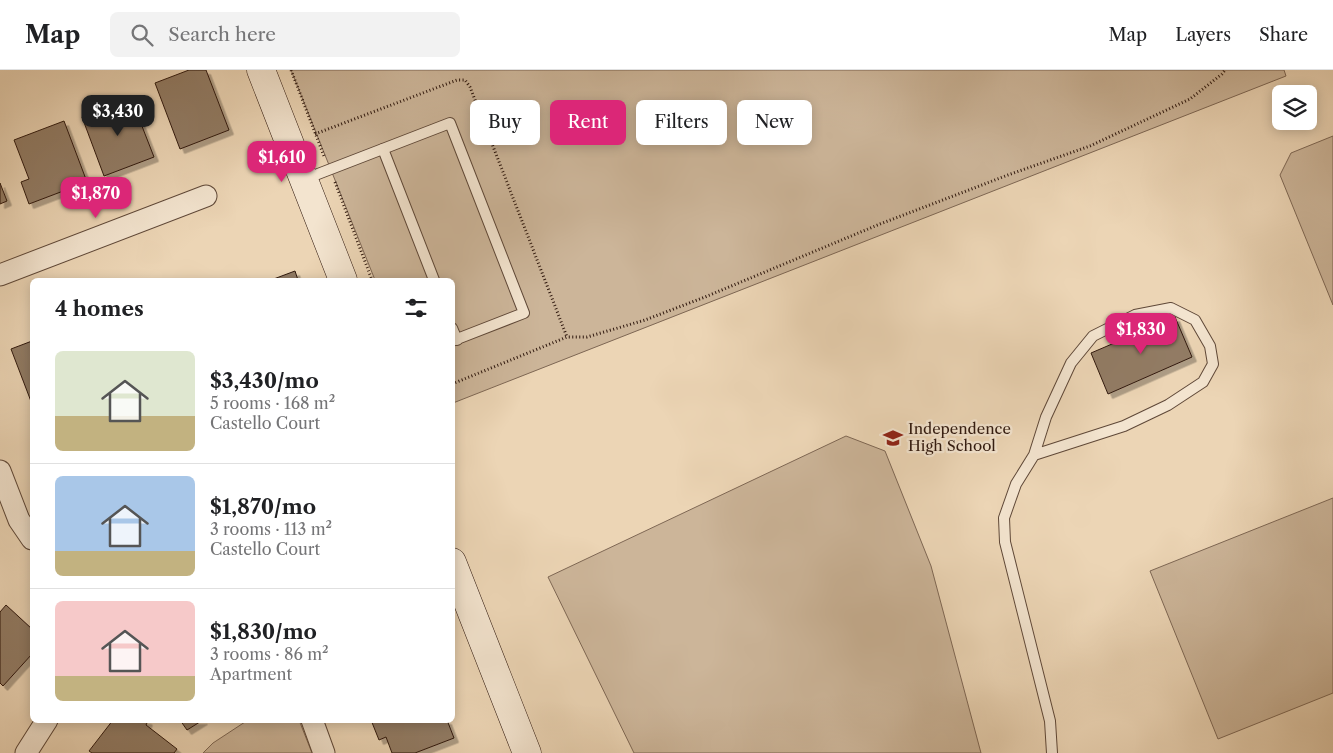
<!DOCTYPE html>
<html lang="en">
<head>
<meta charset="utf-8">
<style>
	:root { --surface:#fff; --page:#f2f2f2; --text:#202124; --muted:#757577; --line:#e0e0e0; --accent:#db2777 }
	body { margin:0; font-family:"Libre Caslon Text",serif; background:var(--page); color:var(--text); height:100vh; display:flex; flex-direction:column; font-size:19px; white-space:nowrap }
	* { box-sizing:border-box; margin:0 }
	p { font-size:16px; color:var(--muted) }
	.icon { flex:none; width:28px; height:28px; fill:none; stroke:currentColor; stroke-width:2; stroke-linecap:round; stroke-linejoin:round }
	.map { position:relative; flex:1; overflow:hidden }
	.details { position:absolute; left:30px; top:208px; width:425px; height:445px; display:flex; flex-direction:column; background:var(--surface); border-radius:8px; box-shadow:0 2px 12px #0003 }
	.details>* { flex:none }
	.guide { position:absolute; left:470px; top:30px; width:475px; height:45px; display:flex; gap:10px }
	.buttons { position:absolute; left:1272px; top:15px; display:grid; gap:10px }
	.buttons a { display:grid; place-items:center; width:45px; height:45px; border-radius:8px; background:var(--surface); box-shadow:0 2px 12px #0003; font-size:25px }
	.price { position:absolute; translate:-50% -42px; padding:0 11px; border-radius:10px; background:var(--accent); color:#fff; font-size:16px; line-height:32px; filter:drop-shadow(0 1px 2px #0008) }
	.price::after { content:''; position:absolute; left:50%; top:30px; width:15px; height:11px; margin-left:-8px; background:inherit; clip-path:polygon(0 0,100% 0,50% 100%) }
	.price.on { background:#222; color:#fff }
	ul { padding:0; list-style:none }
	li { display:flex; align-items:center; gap:15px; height:125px; padding:0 25px }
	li+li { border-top:1px solid var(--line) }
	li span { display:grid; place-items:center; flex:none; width:140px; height:100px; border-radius:8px; color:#555 }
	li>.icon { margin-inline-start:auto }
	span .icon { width:60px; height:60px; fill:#fffc; stroke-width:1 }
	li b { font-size:21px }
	h2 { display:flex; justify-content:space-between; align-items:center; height:60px; padding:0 25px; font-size:21px }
	.tag { padding:0 18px; border-radius:8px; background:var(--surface); box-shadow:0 2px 12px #0003; font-size:18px; line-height:45px }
	.tag.on { background:var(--accent); color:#fff }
	header { display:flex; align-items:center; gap:30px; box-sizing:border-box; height:70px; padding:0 25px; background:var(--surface); border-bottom:1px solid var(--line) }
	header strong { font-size:24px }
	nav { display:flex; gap:28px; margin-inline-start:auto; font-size:18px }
	.search { width:350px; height:45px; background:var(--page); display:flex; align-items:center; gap:12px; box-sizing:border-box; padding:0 18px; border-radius:8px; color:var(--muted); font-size:19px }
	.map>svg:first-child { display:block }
</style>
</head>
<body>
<header>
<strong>Map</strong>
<div class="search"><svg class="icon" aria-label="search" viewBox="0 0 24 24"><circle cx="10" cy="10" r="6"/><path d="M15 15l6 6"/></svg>Search here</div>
<nav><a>Map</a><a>Layers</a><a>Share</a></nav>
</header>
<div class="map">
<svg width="1333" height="683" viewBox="0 0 1333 683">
	<defs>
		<filter id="shadow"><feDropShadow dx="4.5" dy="4.5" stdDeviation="0" flood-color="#0004"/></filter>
	</defs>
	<rect width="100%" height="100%" fill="#ecd5b5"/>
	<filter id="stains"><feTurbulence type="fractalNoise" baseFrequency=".004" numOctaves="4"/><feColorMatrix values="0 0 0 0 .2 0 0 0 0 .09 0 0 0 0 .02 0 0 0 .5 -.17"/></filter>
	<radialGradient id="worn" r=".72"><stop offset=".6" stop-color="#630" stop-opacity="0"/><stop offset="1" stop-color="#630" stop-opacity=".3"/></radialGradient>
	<g fill="#ccb599" stroke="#7e6754">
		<path d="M291,0H1284L1286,6L453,333L452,210H375Z"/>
		<path d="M1333,66V235L1280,105L1291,83Z"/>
		<path d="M846,366L885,381L931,496L981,683H634L548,507Z"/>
		<path d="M1333,428V623L1218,669L1150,501Z"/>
		<path d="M248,650H299L312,683H203L213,673Z"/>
	</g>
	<g fill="#927b65" stroke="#30190f" filter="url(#shadow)">
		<path d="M189,0H206L229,60L180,79L155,13Z"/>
		<path d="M131,28L154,87L104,106L82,47Z"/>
		<path d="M64,51L87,112L29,134L21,112L29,109L14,70Z"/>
		<path d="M0,113L7,131L0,134Z"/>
		<path d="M295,201L298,210H271Z"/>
		<path d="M1175,247L1192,287L1108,324L1091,283Z"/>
		<path d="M32,271V334L11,279Z"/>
		<path d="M6,535L32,559V584L3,616L0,613V542Z"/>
		<path d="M113,650H147L148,651L146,655L177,679L174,683H92L89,681Z"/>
		<path d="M180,650H203L187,660Z"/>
		<path d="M371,650H447L454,668L415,683H392L386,667L379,670Z"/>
	</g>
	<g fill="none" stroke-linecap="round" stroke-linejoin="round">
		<defs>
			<g id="lane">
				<path d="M383,79L434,210"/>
				<path d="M305,109L450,53L524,243L452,271"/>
				<path d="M452,258L457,270"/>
				<path d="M1034,385L1124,356L1168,335L1203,312L1213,294L1210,276L1195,250L1171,238L1135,245L1093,266L1071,293L1046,347L1034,385L1016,414L1004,448L1005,472L1050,651L1052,683"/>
			</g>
			<g id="street">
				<path d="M0,205L206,126"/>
				<path d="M0,401L19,450L32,469"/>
				<path d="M312,650L324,683"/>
				<path d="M26,683L47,650"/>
			</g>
			<g id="secondary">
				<path d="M261,0L343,210"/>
				<path d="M452,492L527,683"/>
			</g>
		</defs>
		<use href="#lane" stroke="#5f4838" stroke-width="12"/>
		<use href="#street" stroke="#5f4838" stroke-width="23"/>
		<use href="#secondary" stroke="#30190f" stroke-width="29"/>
		<g stroke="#30190f" stroke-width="3" stroke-dasharray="1 2.5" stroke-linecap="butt">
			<path d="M291,0L324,86"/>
			<path d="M315,64L457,10H465L470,17L567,267"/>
			<path d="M335,112L372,210"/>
			<path d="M452,314L567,267H587L645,250L705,227L880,154L1008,105L1090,76L1190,29L1222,4L1225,0"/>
		</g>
		<use href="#lane" stroke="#f3e4cf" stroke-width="10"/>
		<use href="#street" stroke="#f3e4cf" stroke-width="21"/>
		<use href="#secondary" stroke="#f3e4cf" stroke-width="28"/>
	</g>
	<defs>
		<symbol id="school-bare" viewBox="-9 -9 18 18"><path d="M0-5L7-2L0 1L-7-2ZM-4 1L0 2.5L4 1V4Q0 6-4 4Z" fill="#8f2418" stroke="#f3e4cf" stroke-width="2.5" paint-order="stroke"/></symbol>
	</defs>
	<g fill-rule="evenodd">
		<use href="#school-bare" x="879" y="354" width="28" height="28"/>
	</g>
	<g text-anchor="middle" stroke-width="4.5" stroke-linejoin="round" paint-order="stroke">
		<g font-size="15" fill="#30190f" stroke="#f3e4cf" text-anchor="start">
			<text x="908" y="364">Independence<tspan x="908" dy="17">High School</tspan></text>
		</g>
	</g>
	<rect width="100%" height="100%" filter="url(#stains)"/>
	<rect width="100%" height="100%" fill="url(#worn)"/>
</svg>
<div class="buttons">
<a><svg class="icon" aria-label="layers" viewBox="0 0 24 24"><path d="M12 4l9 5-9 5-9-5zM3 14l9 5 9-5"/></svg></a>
</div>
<b class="price on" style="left:118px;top:67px">$3,430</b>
<b class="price" style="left:282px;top:113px">$1,610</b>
<b class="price" style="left:96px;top:149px">$1,870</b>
<b class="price" style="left:1141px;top:285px">$1,830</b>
<div class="guide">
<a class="tag">Buy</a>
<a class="tag on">Rent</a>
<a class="tag">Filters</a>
<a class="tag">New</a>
</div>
<section class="details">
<h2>4 homes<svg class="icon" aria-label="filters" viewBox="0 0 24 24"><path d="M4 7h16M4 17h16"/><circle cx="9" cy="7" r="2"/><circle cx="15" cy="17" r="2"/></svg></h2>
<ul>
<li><span style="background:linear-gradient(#dfe7d0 65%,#c2b280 0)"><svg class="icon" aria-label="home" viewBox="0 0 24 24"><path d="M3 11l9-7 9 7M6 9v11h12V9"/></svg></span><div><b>$3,430/mo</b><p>5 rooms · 168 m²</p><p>Castello Court</p></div></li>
<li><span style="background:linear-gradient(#a9c7e8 75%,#c2b280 0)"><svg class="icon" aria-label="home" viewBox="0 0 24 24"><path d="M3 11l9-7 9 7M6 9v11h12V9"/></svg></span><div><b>$1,870/mo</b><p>3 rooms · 113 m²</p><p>Castello Court</p></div></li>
<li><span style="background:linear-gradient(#f6c9c9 75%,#c2b280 0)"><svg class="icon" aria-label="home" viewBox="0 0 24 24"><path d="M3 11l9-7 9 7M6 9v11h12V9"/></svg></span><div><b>$1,830/mo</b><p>3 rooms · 86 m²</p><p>Apartment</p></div></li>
</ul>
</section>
</div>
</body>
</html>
